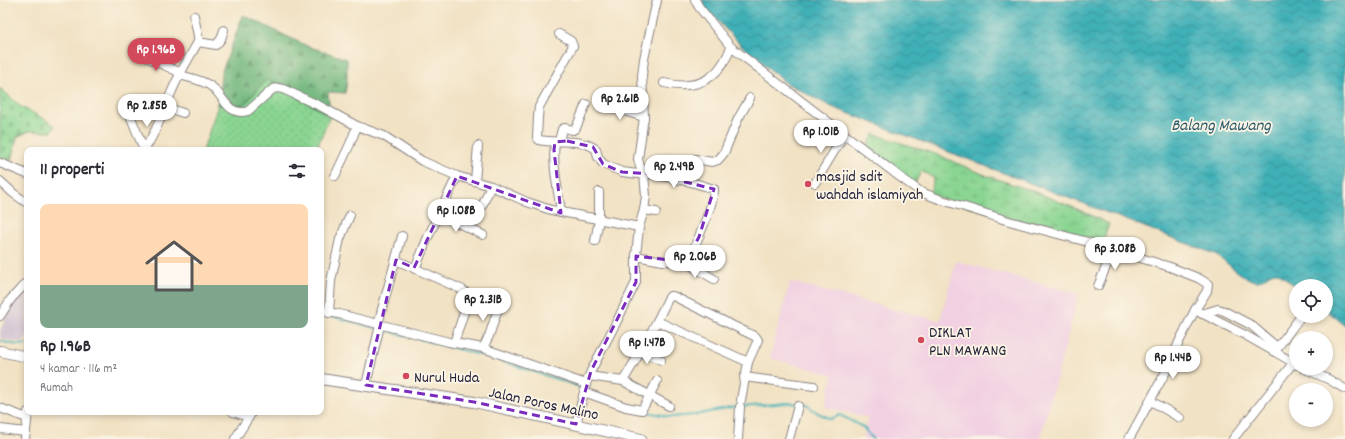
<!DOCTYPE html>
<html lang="id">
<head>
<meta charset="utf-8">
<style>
	:root { --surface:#fff; --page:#f2f2f3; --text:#2b2b33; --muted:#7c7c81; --line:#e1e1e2; --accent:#d1495b }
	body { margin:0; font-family:Dekko,sans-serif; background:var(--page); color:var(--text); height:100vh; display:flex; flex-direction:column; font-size:15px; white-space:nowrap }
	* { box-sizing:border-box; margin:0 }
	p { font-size:13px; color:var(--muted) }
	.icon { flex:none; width:22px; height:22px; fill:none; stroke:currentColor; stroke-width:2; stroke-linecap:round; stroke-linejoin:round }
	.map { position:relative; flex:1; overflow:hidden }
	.sheet { position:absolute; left:24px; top:147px; width:300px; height:268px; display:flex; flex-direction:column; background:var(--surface); border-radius:8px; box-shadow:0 2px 6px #0003 }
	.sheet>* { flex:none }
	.tools { position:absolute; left:1289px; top:279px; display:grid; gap:8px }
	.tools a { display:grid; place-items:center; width:44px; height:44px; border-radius:50%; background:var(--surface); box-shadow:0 2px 6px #0003; font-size:20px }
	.price { position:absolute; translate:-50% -34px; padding:0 9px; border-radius:14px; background:#fff; color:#222; font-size:13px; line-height:26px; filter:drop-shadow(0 1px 2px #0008) }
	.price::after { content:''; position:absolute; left:50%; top:24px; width:12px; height:9px; margin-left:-6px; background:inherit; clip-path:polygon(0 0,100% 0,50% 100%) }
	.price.on { background:var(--accent); color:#fff }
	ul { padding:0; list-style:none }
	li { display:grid; align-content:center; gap:8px; height:212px; padding:0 16px }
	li+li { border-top:1px solid var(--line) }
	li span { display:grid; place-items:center; height:124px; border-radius:8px; color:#555 }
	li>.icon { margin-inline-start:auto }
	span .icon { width:72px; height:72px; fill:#fffc; stroke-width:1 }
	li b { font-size:17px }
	h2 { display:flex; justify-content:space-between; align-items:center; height:48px; padding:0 16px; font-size:17px }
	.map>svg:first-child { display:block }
</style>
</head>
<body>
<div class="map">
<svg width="1345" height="439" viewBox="0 0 1345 439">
	<defs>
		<pattern id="grass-dots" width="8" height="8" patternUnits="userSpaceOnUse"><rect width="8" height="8" fill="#8ad592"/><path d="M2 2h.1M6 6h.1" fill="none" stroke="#77b77f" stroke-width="1.8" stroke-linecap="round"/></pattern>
		<pattern id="forest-firs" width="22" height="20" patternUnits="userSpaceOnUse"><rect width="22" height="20" fill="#6fb67c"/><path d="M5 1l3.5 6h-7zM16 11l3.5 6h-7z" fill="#5b9467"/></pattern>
		<pattern id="wetland-marsh" width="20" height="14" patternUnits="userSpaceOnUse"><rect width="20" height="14" fill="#8ad592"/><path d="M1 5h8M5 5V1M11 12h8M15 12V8" fill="none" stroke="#77b77f"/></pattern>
		<pattern id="cemetery-stones" width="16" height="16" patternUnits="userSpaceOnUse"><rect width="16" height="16" fill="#8ad592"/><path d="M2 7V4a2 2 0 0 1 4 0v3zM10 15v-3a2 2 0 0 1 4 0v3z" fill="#77b77f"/></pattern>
		<pattern id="water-waves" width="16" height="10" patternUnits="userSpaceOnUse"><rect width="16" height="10" fill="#40b0b7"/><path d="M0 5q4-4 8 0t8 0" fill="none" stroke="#358f96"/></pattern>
	</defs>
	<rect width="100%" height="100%" fill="#fcf5e5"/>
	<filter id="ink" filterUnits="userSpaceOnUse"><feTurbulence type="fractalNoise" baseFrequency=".025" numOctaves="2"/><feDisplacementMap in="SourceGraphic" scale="8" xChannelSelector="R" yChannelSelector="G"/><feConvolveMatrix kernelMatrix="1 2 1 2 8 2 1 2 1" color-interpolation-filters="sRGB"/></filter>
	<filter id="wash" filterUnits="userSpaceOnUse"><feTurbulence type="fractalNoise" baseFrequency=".012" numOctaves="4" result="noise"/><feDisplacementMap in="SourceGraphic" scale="16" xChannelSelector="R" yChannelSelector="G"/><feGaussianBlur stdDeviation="0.9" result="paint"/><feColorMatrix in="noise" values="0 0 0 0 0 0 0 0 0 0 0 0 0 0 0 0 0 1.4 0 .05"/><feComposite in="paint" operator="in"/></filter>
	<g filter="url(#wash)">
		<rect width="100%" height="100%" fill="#f1e2c4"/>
		<path fill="#f1d0e2" d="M956,261L1079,294L1040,439H863L868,418L825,407L833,375L770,358L790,282L940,321Z"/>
		<path fill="#cebed0" d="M27,284V337L21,343L0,338V331L14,298Z"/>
		<path fill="url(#grass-dots)" stroke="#567c66" d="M267,79L330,116L316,150H203L218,105H244Z"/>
		<path fill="url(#forest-firs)" stroke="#486c5c" d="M243,15L307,46L347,59V81L345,93L328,92L330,116L267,79L244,105H218L221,74Z"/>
		<path fill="url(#wetland-marsh)" stroke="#567c66" d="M874,134L935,154L985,175L1038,193L1084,212L1109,224L1102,243L1074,234L1032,225L930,195L934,178L921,171L915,184L866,148Z"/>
		<path fill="url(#cemetery-stones)" stroke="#567c66" d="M0,88L21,107L46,120L55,126L51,132L29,131L17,137L11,160L0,157Z"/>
		<path fill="url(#water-waves)" stroke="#316979" d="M702,0H1345V325L1326,310V286L1296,287L1278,272C1269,271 1266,279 1258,281C1249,283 1225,262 1217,255L832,107L786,83L744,48L705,8Z"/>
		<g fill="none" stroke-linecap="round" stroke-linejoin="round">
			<g stroke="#40b0b7" stroke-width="2">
				<path d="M13,303L27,291"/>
				<path d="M321,316L335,317L376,328"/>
				<path d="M381,329L496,359L575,385L583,390"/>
				<path d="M0,341L18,345L27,344"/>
				<path d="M741,407L787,403L805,404L818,413L831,419L840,415L863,427L873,439"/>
				<path d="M643,411L671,417L694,415L737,407"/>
			</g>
		</g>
	</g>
	<g filter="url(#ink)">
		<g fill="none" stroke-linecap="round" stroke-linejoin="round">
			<defs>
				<g id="minor">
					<path d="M695,0L699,7L731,47L900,177L921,192L939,199L1009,221L1088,242L1170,267L1198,278L1208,284L1207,291L1195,310L1245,335L1296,364"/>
					<path d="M559,34L571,41L573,46L539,107L538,117L537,138L539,140C557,144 579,137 596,149L598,157L603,164L622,172L638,174H652L691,182L714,189C715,200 693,255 685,262L663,261L636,256"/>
					<path d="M198,42L216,45L221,39L224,30"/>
					<path d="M138,53L181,73"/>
					<path d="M180,75C190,78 204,80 212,87C224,96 228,117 248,111L273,89L278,88L283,89L320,106L357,126L384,136L422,161L457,176L491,186L527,202L551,210L639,227"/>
					<path d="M664,83C698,91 719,79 731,47"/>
					<path d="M603,105L644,117"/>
					<path d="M165,107L183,113"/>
					<path d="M130,115L144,150"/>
					<path d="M559,141L562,129L564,128L573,130L576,128L586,104"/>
					<path d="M555,142C552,165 558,189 561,212"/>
					<path d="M144,150C157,132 163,111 172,91C179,74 189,58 198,42V36L194,16"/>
					<path d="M0,163L27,174"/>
					<path d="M642,170L676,165L695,159L712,162L718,160L724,153L738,119L750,98"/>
					<path d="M335,176L350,144L357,126"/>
					<path d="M0,181L13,193L27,203"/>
					<path d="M475,181L478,146"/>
					<path d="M815,183L844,135"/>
					<path d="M644,210L656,212"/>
					<path d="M440,211L456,222L483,235"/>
					<path d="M479,213L491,186"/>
					<path d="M595,241L599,220V192"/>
					<path d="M396,260L463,290C468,294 468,296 467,303L454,343"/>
					<path d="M685,262L714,279"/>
					<path d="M415,269L428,237L457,176"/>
					<path d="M1098,286L1113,250"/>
					<path d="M321,311L339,314L449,342L483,348L586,384"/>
					<path d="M329,313L331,281L340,239L350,215"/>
					<path d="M1202,314L1218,309L1224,311L1251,325L1278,348"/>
					<path d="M0,316L11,299L27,282"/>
					<path d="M657,321L668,299L670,296H673L756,337L758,340L748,362L741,400"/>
					<path d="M378,324L402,236"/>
					<path d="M483,348L489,336L500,303"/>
					<path d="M641,351L661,360"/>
					<path d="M1275,351L1301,316"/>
					<path d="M1303,368L1328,379L1345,389"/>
					<path d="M589,376L623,381L641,351L657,321L748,362"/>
					<path d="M744,377L814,386"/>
					<path d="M623,381L669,406"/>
					<path d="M366,385L380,325"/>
					<path d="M584,392L626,407L642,410"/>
					<path d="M1151,401L1180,418"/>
					<path d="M644,406L657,381"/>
					<path d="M0,408L27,418"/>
					<path d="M233,412L249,417"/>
					<path d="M576,424L586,384L591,371L618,319L636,282V256L639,227L644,210L646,196L644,174L641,170L638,159L644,117L642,76L644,59L657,0"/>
					<path d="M0,429L26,432"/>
					<path d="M25,439L28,412"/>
					<path d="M235,439L252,412"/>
					<path d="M738,439L740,407"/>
					<path d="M789,439L798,406"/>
					<path d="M1129,439L1169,366L1179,342L1195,310"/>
					<path d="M1233,439L1293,363L1296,365"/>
				</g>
				<g id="major">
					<path d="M0,351L27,357"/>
					<path d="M321,379L474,402L641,439"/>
				</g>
			</defs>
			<use href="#minor" stroke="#8a8280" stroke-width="10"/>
			<use href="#major" stroke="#8a8280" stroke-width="12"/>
			<use href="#minor" stroke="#fff" stroke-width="8"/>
			<use href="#major" stroke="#fff" stroke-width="10"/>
		</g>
	</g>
	<path fill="none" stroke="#7b2cbf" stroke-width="3" stroke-dasharray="8 5" stroke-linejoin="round" d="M567,141L593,147L603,164L622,172L652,174L714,189L699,237L685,262L636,256V282L591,371L576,424L474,402L366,385L396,260L414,268L457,176L561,213L554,150L555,142Z"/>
	<g fill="#d1495b" stroke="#fcf5e5" stroke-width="1.5">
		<circle cx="808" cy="184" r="4"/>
		<circle cx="921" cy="340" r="4"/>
		<circle cx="406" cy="376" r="4"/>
	</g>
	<g text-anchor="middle" stroke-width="3.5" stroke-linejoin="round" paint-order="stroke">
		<g font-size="16" fill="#22223b" stroke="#fcf5e5" text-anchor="start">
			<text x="816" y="181">masjid sdit<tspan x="816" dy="18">wahdah islamiyah</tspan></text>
			<text x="929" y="337">DIKLAT<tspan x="929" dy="18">PLN MAWANG</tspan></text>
			<text x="414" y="382">Nurul Huda</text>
		</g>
		<g font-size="16" fill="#22223b" stroke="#fcf5e5">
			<text transform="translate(544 402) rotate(12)" y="6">Jalan Poros Malino</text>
		</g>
		<g font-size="17" font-style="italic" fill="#2e5b6d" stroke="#fcf5e5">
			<text x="1221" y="130">Balang Mawang</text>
		</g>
	</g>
</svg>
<div class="tools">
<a><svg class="icon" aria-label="locate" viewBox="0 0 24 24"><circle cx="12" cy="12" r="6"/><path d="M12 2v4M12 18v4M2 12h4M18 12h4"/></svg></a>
<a>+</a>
<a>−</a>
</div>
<b class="price on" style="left:156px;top:72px">Rp 1.96B</b>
<b class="price" style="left:620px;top:121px">Rp 2.61B</b>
<b class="price" style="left:147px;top:128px">Rp 2.85B</b>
<b class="price" style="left:821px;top:154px">Rp 1.01B</b>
<b class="price" style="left:674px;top:189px">Rp 2.49B</b>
<b class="price" style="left:456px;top:233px">Rp 1.08B</b>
<b class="price" style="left:1115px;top:271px">Rp 3.08B</b>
<b class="price" style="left:695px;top:279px">Rp 2.06B</b>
<b class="price" style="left:483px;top:322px">Rp 2.31B</b>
<b class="price" style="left:647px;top:365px">Rp 1.47B</b>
<b class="price" style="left:1173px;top:380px">Rp 1.44B</b>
<section class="sheet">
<h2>11 properti<svg class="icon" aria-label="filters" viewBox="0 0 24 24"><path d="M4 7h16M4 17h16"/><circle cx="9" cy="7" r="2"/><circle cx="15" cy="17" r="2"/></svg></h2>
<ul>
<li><span style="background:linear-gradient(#ffd9b3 65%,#7fa58c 0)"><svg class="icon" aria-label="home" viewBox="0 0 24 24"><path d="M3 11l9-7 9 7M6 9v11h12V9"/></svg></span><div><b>Rp 1.96B</b><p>4 kamar · 116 m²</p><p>Rumah</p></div></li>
</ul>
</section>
</div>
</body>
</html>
